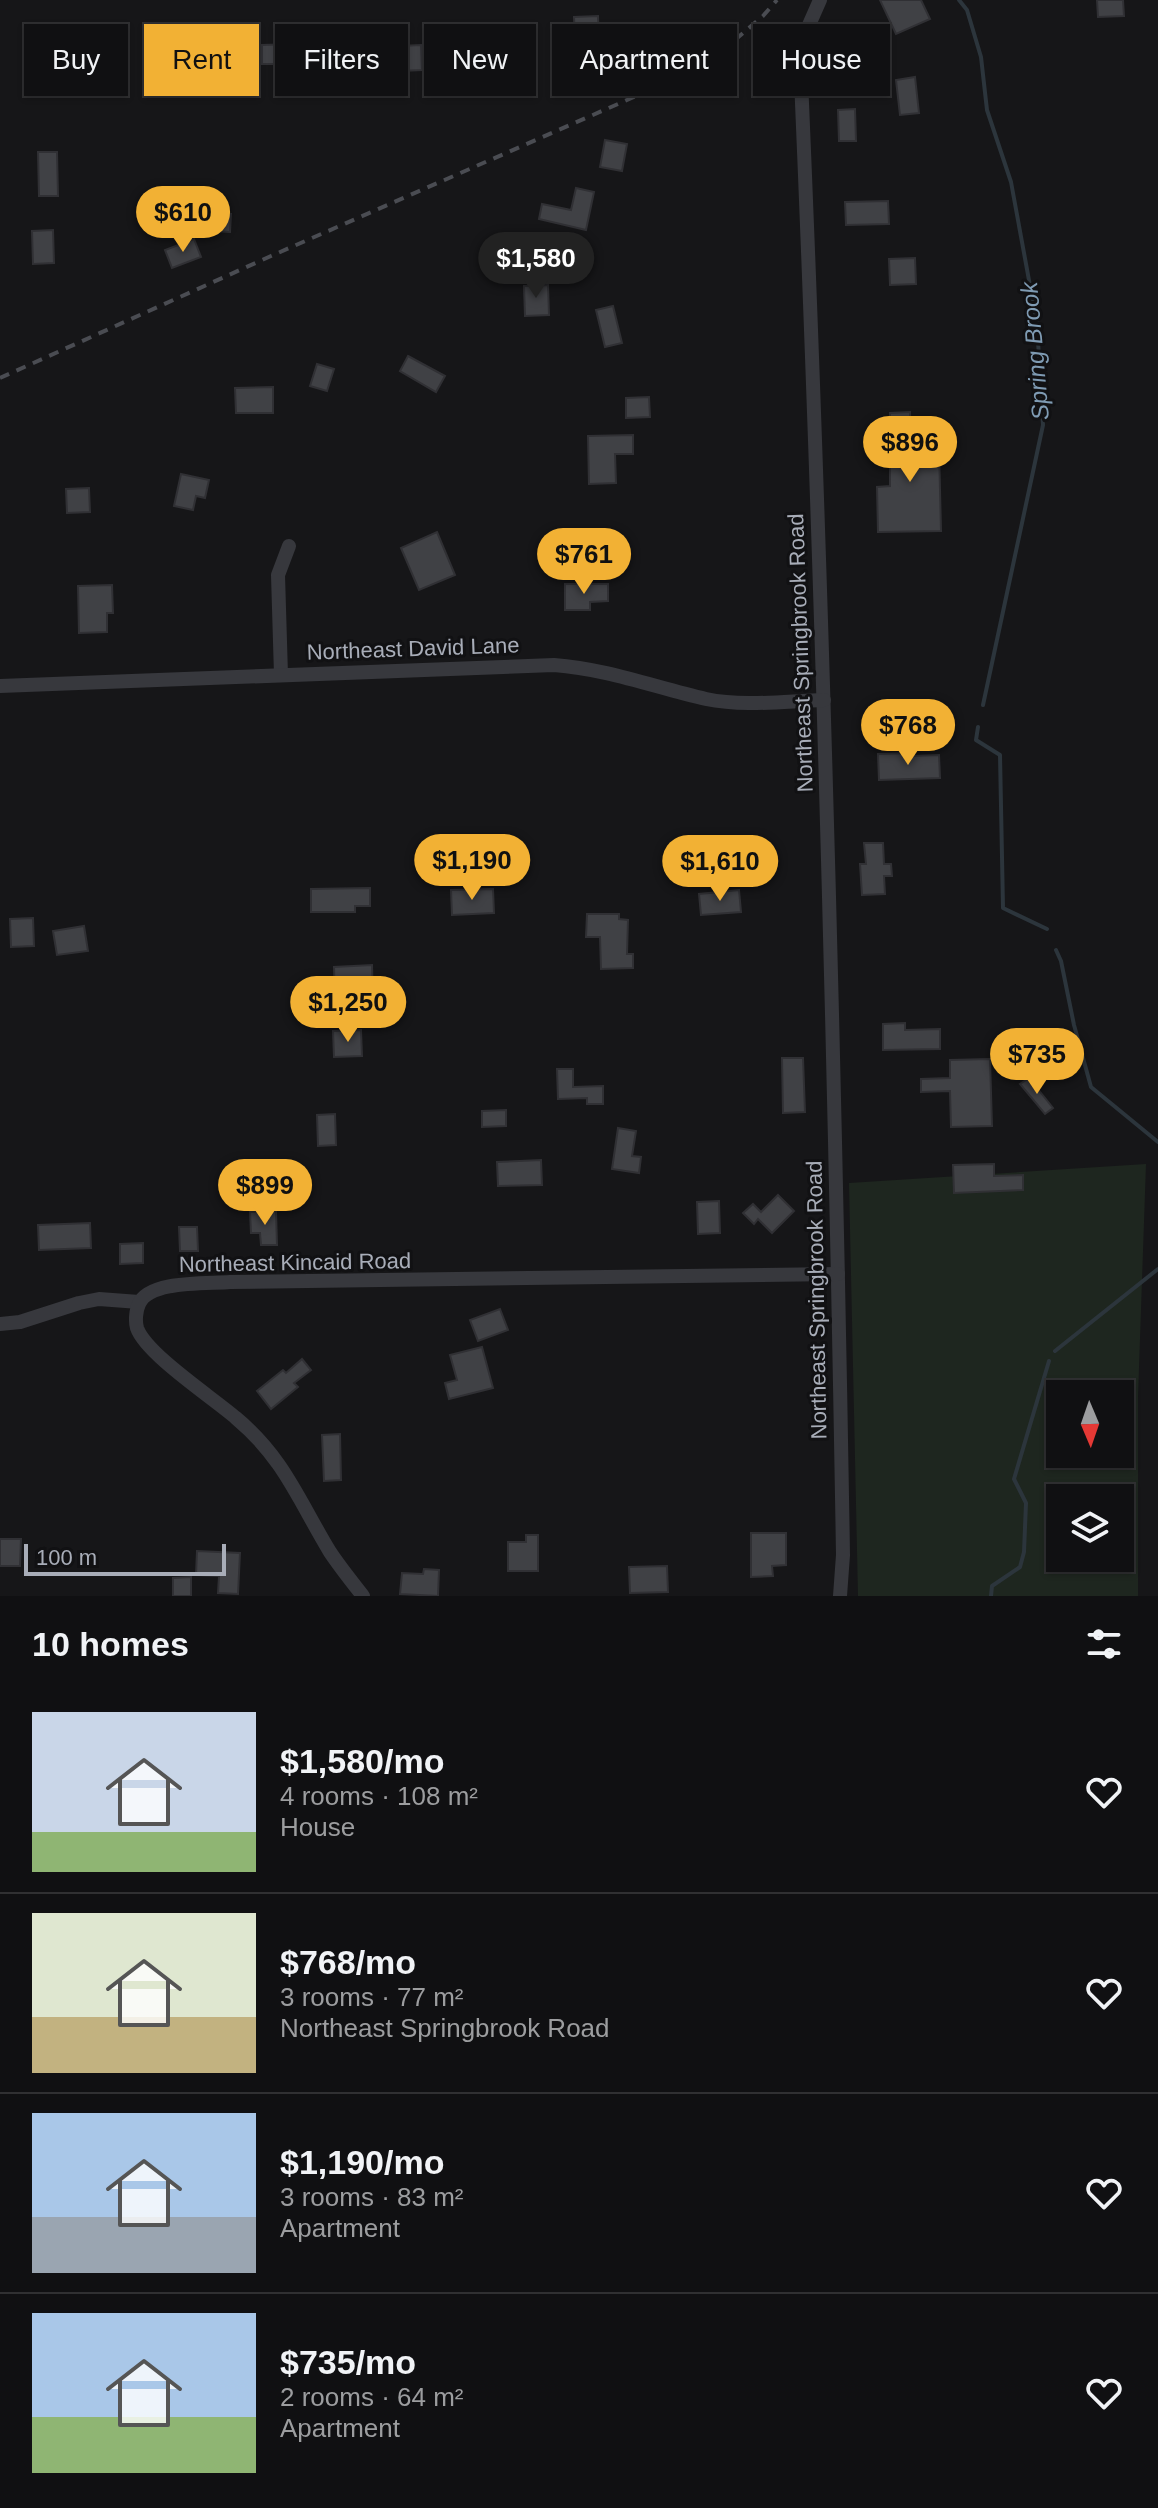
<!DOCTYPE html>
<html lang="en">
<head>
<meta charset="utf-8">
<style>
	:root { --surface:#101012; --page:#1e1e20; --text:#f1f3f6; --muted:#9c9d9f; --line:#303032; --accent:#f2b134 }
	body { margin:0; font-family:Helvetica,sans-serif; background:var(--page); color:var(--text); height:100vh; display:flex; flex-direction:column; font-size:30px; white-space:nowrap }
	* { box-sizing:border-box; margin:0 }
	p { font-size:26px; color:var(--muted) }
	.icon { flex:none; width:44px; height:44px; fill:none; stroke:currentColor; stroke-width:2; stroke-linecap:round; stroke-linejoin:round }
	.map { position:relative; height:1596px; overflow:hidden }
	.drawer { display:flex; flex-direction:column; background:var(--surface); flex:1 }
	.drawer>* { flex:none }
	.top-card { position:absolute; left:24px; top:24px; width:1110px; height:72px; display:flex; gap:16px }
	.needle { width:52px; rotate:178deg }
	.buttons { position:absolute; left:1046px; top:1380px; display:grid; gap:16px }
	.buttons a { display:grid; place-items:center; width:88px; height:88px; border-radius:0px; background:var(--surface); box-shadow:0 2px 6px #0004,0 0 0 2px var(--line); font-size:40px }
	.scale { position:absolute; left:24px; bottom:20px; width:202px; box-sizing:border-box; padding-left:8px; border:4px solid #a8adb8; border-top:0; font-size:22px; line-height:28px; white-space:nowrap; color:#a8adb8; -webkit-text-stroke:6px #111113; paint-order:stroke }
	.price { position:absolute; translate:-50% -68px; padding:0 18px; border-radius:28px; background:var(--accent); color:#111; font-size:26px; line-height:52px; filter:drop-shadow(0 2px 4px #0008) }
	.price::after { content:''; position:absolute; left:50%; top:48px; width:24px; height:18px; margin-left:-12px; background:inherit; clip-path:polygon(0 0,100% 0,50% 100%) }
	.price.current { background:#222; color:#fff }
	ul { padding:0; list-style:none }
	li { display:flex; align-items:center; gap:24px; height:200px; padding:0 32px }
	li+li { border-top:2px solid var(--line) }
	li span { display:grid; place-items:center; flex:none; width:224px; height:160px; border-radius:0px; color:#555 }
	li>.icon { margin-inline-start:auto }
	span .icon { width:96px; height:96px; fill:#fffc; stroke-width:1 }
	li b { font-size:34px }
	h2 { display:flex; justify-content:space-between; align-items:center; height:96px; padding:0 32px; font-size:34px }
	.chip { padding:0 28px; border-radius:0px; background:var(--surface); box-shadow:0 2px 6px #0004,0 0 0 2px var(--line); font-size:28px; line-height:72px }
	.chip.current { background:var(--accent); color:#111 }
	.map>svg:first-child { display:block }
</style>
</head>
<body>
<div class="map">
<svg width="1158" height="1596" viewBox="0 0 1158 1596">
	<rect width="100%" height="100%" fill="#161618"/>
	<path fill="#1e261f" fill-rule="evenodd" d="M1146,1164L1138,1397V1596H858L849,1183ZM1060,1394H1120V1454H1060ZM1060,1498H1120V1558H1060Z"/>
	<g fill="none" stroke-linecap="round" stroke-linejoin="round">
		<g stroke="#2c353c" stroke-width="4">
			<path d="M959,0L967,10L981,57L987,110L1011,182L1037,324L1043,425L983,705"/>
			<path d="M978,727L976,740L1000,755L1003,908L1047,929"/>
			<path d="M1056,950L1061,961L1074,1025L1091,1087L1158,1142"/>
			<path d="M1055,1351L1158,1269"/>
			<path d="M991,1596L992,1586L1020,1567L1024,1552L1026,1503L1014,1479L1049,1361"/>
		</g>
	</g>
	<g fill="#404145" stroke="#303034" stroke-width="2">
		<path d="M880,0H921L930,19L896,34Z"/>
		<path d="M1097,0H1123L1124,16L1098,17Z"/>
		<path d="M598,16L599,45L575,46L574,17Z"/>
		<path d="M859,38L881,78L868,85L863,76L858,79L841,48Z"/>
		<path d="M295,44V74H285V64H262V45Z"/>
		<path d="M421,45L422,70L378,72L377,47Z"/>
		<path d="M256,60L257,84L240,85V76H227V61Z"/>
		<path d="M915,77L919,113L900,115L896,80Z"/>
		<path d="M855,109L856,141H839L838,110Z"/>
		<path d="M605,140L627,144L622,171L600,167Z"/>
		<path d="M38,152H57L58,196H39Z"/>
		<path d="M576,188L594,192L586,230L539,219L542,204L571,210Z"/>
		<path d="M888,201L889,224L846,225L845,202Z"/>
		<path d="M191,211L231,214L230,232L190,230Z"/>
		<path d="M53,230L54,263L33,264L32,231Z"/>
		<path d="M194,239L201,257L172,268L165,250Z"/>
		<path d="M915,258L916,284L890,285L889,259Z"/>
		<path d="M548,285L549,315L525,316L524,286Z"/>
		<path d="M613,306L622,343L605,347L596,310Z"/>
		<path d="M408,356L445,376L436,392L400,371Z"/>
		<path d="M317,364L334,369L327,391L310,386Z"/>
		<path d="M273,387V413H236L235,388Z"/>
		<path d="M649,397L650,417L626,418V398Z"/>
		<path d="M910,412L911,448H939L941,531L878,532L877,487L890,486V413Z"/>
		<path d="M633,435V454H615L616,483L589,484L588,436Z"/>
		<path d="M181,474L209,480L205,498L196,496L193,510L174,506Z"/>
		<path d="M89,488L90,512L67,513L66,489Z"/>
		<path d="M437,532L455,575L419,590L401,548Z"/>
		<path d="M565,584H608V601L590,602V610H565Z"/>
		<path d="M112,585L113,613H107V632L79,633L78,586Z"/>
		<path d="M910,753V756L939,755L940,778L879,780L878,754Z"/>
		<path d="M864,843H883L884,864H891L892,876H884L885,894L862,895L860,864H866Z"/>
		<path d="M370,888V906H355V912H311V889Z"/>
		<path d="M493,889L494,913L452,915L451,890Z"/>
		<path d="M739,890L741,912L701,915L699,894Z"/>
		<path d="M587,914H619V919L628,920L627,954H633V968L601,969L600,937H586Z"/>
		<path d="M33,918L34,946L11,947L10,919Z"/>
		<path d="M84,926L88,951L57,955L53,931Z"/>
		<path d="M372,965L373,999L335,1001L334,967Z"/>
		<path d="M905,1023V1030L940,1029V1049L883,1050V1024Z"/>
		<path d="M361,1030L362,1056L334,1057L333,1031Z"/>
		<path d="M782,1058H803L805,1112L783,1113Z"/>
		<path d="M990,1059L992,1126L951,1127L950,1091L921,1092V1079L950,1078V1060Z"/>
		<path d="M557,1069H573V1087L603,1086V1104H587V1098L558,1099Z"/>
		<path d="M1029,1078L1053,1108L1045,1114L1020,1084Z"/>
		<path d="M506,1110V1126L482,1127V1111Z"/>
		<path d="M335,1114L336,1145L318,1146L317,1115Z"/>
		<path d="M618,1128L636,1131L632,1156L641,1157L639,1173L612,1169Z"/>
		<path d="M541,1160L542,1185L498,1186L497,1162Z"/>
		<path d="M994,1164V1176L1023,1175V1190L954,1193L953,1165Z"/>
		<path d="M778,1195L794,1211L772,1233L758,1219L754,1224L743,1213L753,1204L761,1212Z"/>
		<path d="M719,1201L720,1233L698,1234L697,1202Z"/>
		<path d="M276,1211L277,1245H261L260,1233H251L250,1212Z"/>
		<path d="M90,1223L91,1248L39,1250L38,1225Z"/>
		<path d="M179,1227H197L198,1251H180Z"/>
		<path d="M143,1243V1263L120,1264V1244Z"/>
		<path d="M500,1309L508,1330L478,1341L470,1320Z"/>
		<path d="M482,1347L493,1388L449,1399L445,1383L457,1380L450,1355Z"/>
		<path d="M302,1359L311,1370L294,1383L298,1387L271,1409L257,1391L283,1370L286,1373Z"/>
		<path d="M340,1434L341,1480L324,1481L322,1435Z"/>
		<path d="M751,1533H786V1565L772,1566L773,1576L751,1577Z"/>
		<path d="M526,1535H538V1571H508V1542H526Z"/>
		<path d="M0,1539H21L20,1566H0Z"/>
		<path d="M197,1551L240,1553L238,1594L218,1593L219,1576L196,1575Z"/>
		<path d="M667,1566L668,1592L630,1593L629,1567Z"/>
		<path d="M424,1569L439,1570L438,1596L400,1594L402,1573L423,1574Z"/>
		<path d="M191,1577V1596H173V1578Z"/>
	</g>
	<g fill="none" stroke-linecap="round" stroke-linejoin="round">
		<g stroke="#37383d" stroke-width="14">
			<path d="M820,0L805,34L801,79C822,571 835,1063 843,1555L840,1596"/>
			<path d="M281,675L278,575L289,546"/>
			<path d="M0,686L554,665C607,669 654,687 706,699C744,707 785,701 824,700"/>
			<path d="M0,1324L20,1322L79,1303L99,1299L139,1302"/>
			<path d="M363,1596C352,1582 340,1567 330,1552C299,1501 284,1458 236,1418C213,1398 146,1354 137,1328C135,1321 136,1310 139,1304C149,1280 207,1284 230,1282L838,1274"/>
		</g>
		<path stroke="#4a4c52" stroke-width="4" stroke-dasharray="10 8" stroke-linecap="butt" d="M0,378L271,256L659,86L728,46L763,16L777,0"/>
	</g>
	<g text-anchor="middle" stroke-width="6" stroke-linejoin="round" paint-order="stroke">
		<g font-size="22" fill="#a8adb8" stroke="#111113">
			<text transform="translate(413 648) rotate(-2)" y="8">Northeast David Lane</text>
			<text transform="translate(800 653) rotate(-92)" y="8">Northeast Springbrook Road</text>
			<text transform="translate(295 1262) rotate(-1)" y="8">Northeast Kincaid Road</text>
			<text transform="translate(816 1300) rotate(-91)" y="8">Northeast Springbrook Road</text>
		</g>
		<g font-size="24" font-style="italic" fill="#7f9bb3" stroke="#111113">
			<text transform="translate(1035 351) rotate(-95)" y="8">Spring Brook</text>
		</g>
	</g>
</svg>
<div class="buttons">
<a><svg class="needle" viewBox="-14 -14 28 28"><path d="M0-13l5 13h-10z" fill="#e53935"/><path d="M0 13l5-13h-10z" fill="#9c9d9f"/></svg></a>
<a><svg class="icon" aria-label="layers" viewBox="0 0 24 24"><path d="M12 4l9 5-9 5-9-5zM3 14l9 5 9-5"/></svg></a>
</div>
<div class="scale">100 m</div>
<b class="price" style="left:183px;top:254px">$610</b>
<b class="price current" style="left:536px;top:300px">$1,580</b>
<b class="price" style="left:910px;top:484px">$896</b>
<b class="price" style="left:584px;top:596px">$761</b>
<b class="price" style="left:908px;top:767px">$768</b>
<b class="price" style="left:472px;top:902px">$1,190</b>
<b class="price" style="left:720px;top:903px">$1,610</b>
<b class="price" style="left:348px;top:1044px">$1,250</b>
<b class="price" style="left:1037px;top:1096px">$735</b>
<b class="price" style="left:265px;top:1227px">$899</b>
<div class="top-card">
<a class="chip">Buy</a>
<a class="chip current">Rent</a>
<a class="chip">Filters</a>
<a class="chip">New</a>
<a class="chip">Apartment</a>
<a class="chip">House</a>
</div>
</div>
<section class="drawer">
<h2>10 homes<svg class="icon" aria-label="filters" viewBox="0 0 24 24"><path d="M4 7h16M4 17h16"/><circle cx="9" cy="7" r="2"/><circle cx="15" cy="17" r="2"/></svg></h2>
<ul>
<li><span style="background:linear-gradient(#c9d6e8 75%,#8fb573 0)"><svg class="icon" aria-label="home" viewBox="0 0 24 24"><path d="M3 11l9-7 9 7M6 9v11h12V9"/></svg></span><div><b>$1,580/mo</b><p>4 rooms · 108 m²</p><p>House</p></div><svg class="icon" aria-label="heart" viewBox="0 0 24 24"><path d="M12 20l-8-8c-3-5 5-10 8-4 3-6 11-1 8 4z"/></svg></li>
<li><span style="background:linear-gradient(#dfe7d0 65%,#c2b280 0)"><svg class="icon" aria-label="home" viewBox="0 0 24 24"><path d="M3 11l9-7 9 7M6 9v11h12V9"/></svg></span><div><b>$768/mo</b><p>3 rooms · 77 m²</p><p>Northeast Springbrook Road</p></div><svg class="icon" aria-label="heart" viewBox="0 0 24 24"><path d="M12 20l-8-8c-3-5 5-10 8-4 3-6 11-1 8 4z"/></svg></li>
<li><span style="background:linear-gradient(#a9c7e8 65%,#9aa5b1 0)"><svg class="icon" aria-label="home" viewBox="0 0 24 24"><path d="M3 11l9-7 9 7M6 9v11h12V9"/></svg></span><div><b>$1,190/mo</b><p>3 rooms · 83 m²</p><p>Apartment</p></div><svg class="icon" aria-label="heart" viewBox="0 0 24 24"><path d="M12 20l-8-8c-3-5 5-10 8-4 3-6 11-1 8 4z"/></svg></li>
<li><span style="background:linear-gradient(#a9c7e8 65%,#8fb573 0)"><svg class="icon" aria-label="home" viewBox="0 0 24 24"><path d="M3 11l9-7 9 7M6 9v11h12V9"/></svg></span><div><b>$735/mo</b><p>2 rooms · 64 m²</p><p>Apartment</p></div><svg class="icon" aria-label="heart" viewBox="0 0 24 24"><path d="M12 20l-8-8c-3-5 5-10 8-4 3-6 11-1 8 4z"/></svg></li>
</ul>
</section>
</body>
</html>
